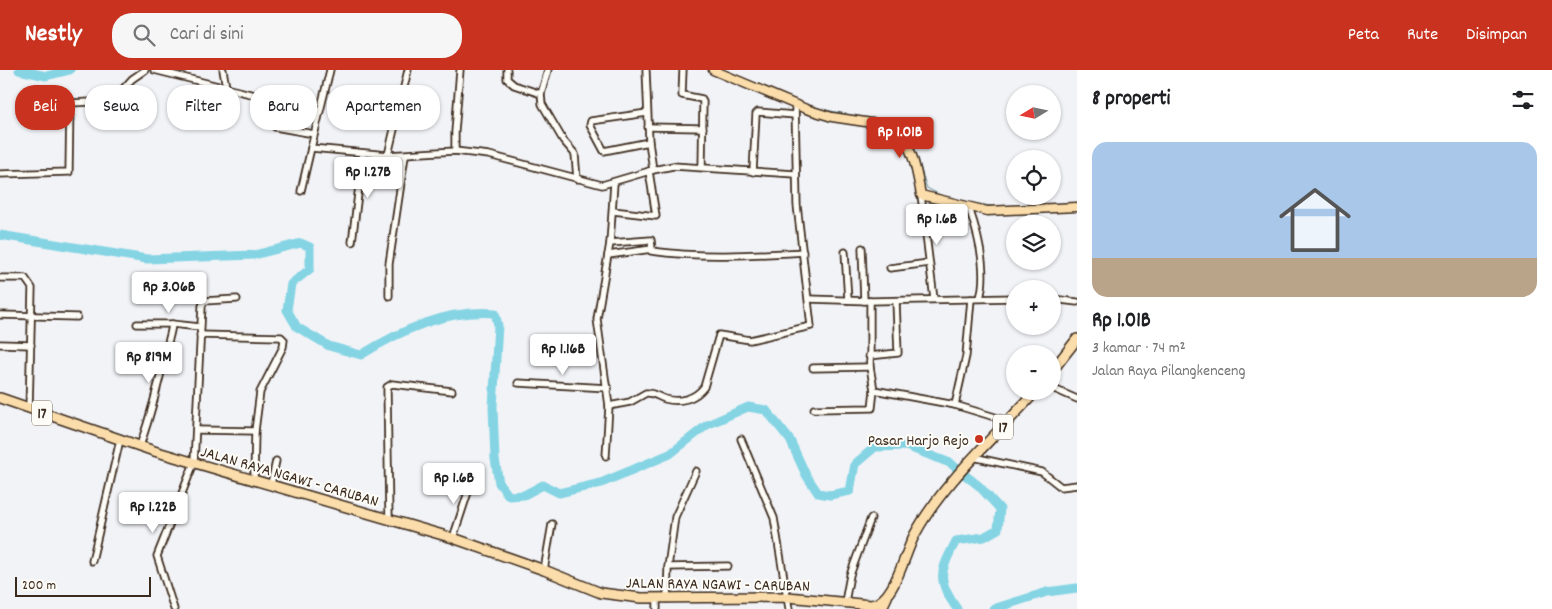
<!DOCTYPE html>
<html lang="id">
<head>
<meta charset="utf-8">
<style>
	:root { --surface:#fff; --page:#f6f6f6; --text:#202124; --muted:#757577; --accent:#c8321e }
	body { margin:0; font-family:Dekko,sans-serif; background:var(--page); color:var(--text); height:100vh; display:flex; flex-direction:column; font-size:19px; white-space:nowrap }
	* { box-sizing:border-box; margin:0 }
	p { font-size:16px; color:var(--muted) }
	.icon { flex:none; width:28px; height:28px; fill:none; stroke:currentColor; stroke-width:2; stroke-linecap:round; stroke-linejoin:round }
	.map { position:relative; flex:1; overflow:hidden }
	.drawer { display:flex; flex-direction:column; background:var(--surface); width:475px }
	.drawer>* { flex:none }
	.top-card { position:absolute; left:15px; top:15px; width:475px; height:45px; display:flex; gap:10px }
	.needle { width:32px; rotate:260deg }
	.fabs { position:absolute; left:1006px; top:15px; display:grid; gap:10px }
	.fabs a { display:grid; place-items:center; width:55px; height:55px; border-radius:50%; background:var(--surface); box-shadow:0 1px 4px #0004; font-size:25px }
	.scale { position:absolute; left:15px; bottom:12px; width:136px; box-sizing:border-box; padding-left:5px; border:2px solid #3b2a1e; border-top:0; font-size:14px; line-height:18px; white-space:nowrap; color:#3b2a1e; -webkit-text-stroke:4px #fdfcf7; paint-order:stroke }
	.price { position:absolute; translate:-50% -42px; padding:0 11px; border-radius:5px; background:#fff; color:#222; font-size:16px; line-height:32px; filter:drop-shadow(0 1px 2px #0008) }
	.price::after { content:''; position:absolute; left:50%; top:30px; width:15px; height:11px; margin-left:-8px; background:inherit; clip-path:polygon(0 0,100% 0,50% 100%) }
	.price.current { background:var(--accent); color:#fff }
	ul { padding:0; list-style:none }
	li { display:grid; align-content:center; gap:10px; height:265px; padding:0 15px }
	li span { display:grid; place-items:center; height:155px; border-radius:15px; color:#555 }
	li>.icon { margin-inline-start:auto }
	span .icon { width:90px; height:90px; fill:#fffc; stroke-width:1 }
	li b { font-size:21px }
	h2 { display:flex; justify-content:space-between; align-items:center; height:60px; padding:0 15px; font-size:21px }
	.tag { padding:0 18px; border-radius:20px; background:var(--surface); box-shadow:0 1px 4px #0004; font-size:18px; line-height:45px }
	.tag.current { background:var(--accent); color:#fff }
	header { display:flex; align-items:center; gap:30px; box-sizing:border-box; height:70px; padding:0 25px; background:var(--accent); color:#fff }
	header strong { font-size:24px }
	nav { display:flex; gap:28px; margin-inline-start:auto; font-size:18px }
	.search { width:350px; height:45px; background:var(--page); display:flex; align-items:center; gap:12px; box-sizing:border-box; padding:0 18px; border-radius:20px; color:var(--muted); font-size:19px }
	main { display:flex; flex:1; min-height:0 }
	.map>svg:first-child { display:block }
</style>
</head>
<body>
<header>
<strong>Nestly</strong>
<div class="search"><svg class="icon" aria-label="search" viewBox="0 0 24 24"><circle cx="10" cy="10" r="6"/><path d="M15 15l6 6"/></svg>Cari di sini</div>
<nav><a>Peta</a><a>Rute</a><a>Disimpan</a></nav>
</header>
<main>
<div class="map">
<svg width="1077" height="539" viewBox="0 0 1077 539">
	<rect width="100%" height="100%" fill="#f2f3f7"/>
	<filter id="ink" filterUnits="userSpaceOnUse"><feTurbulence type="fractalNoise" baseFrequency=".02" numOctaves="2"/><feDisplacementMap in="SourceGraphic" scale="10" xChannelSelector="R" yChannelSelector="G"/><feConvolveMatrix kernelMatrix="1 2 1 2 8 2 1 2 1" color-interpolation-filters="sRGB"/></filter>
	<g filter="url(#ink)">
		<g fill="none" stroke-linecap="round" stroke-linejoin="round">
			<g stroke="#679094" stroke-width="1">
				<path d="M745,10L815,38L889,52"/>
				<path d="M895,54C916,65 919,98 927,118L942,126"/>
				<path d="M971,133L999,137"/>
			</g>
			<g stroke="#85d4e3" stroke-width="9">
				<path d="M19,0L46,6L70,0"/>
				<path d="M0,165L147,189L254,185L301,173L310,177V199L291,214L287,240L297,257L329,276L361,285C401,260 447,239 495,243L498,255L493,337L495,389L499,413L509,426L524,425L543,415L559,423L601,413L670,384L707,355L748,337L766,340L790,370L806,405L818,423L830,425L850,421L855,394L875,377L906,376L950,393L979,416L1000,439L998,459L984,467L956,471C940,502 936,509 957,539"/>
				<path d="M993,539L1047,522L1077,518"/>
			</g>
			<defs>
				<g id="minor">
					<path d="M154,0L319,41"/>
					<path d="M223,0L226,17"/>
					<path d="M330,0L311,78L388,85L455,81L489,85L602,115L653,100L673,96L795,104"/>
					<path d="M507,0V9L514,15L541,24"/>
					<path d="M548,0L541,24L542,34L563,70L575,84L577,109"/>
					<path d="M646,0L649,72L653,100"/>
					<path d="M683,0L682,25L702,29L703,32L702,97"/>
					<path d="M647,43L591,51L590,55L604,81L649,72"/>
					<path d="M275,57L314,64"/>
					<path d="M648,57L703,58"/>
					<path d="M455,81V62L460,0"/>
					<path d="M388,85L408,0"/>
					<path d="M753,102L756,44L758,42L795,45"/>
					<path d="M0,104L69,102L70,33L112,31L132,9L145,0"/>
					<path d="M301,121L311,78"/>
					<path d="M921,125L934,229"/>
					<path d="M969,138C978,164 988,200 980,228"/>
					<path d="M613,141L656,146L649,101"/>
					<path d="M352,172L363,84"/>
					<path d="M862,178L864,231"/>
					<path d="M651,181C702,188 751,185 803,182"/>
					<path d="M845,182L848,230"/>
					<path d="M608,185L652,179L651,170L610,173"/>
					<path d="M890,198L929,193"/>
					<path d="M0,208H25L32,218L29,339"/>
					<path d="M389,226V194L405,86"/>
					<path d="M809,229L870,231L1015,228"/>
					<path d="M1052,229L1077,232"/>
					<path d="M0,245L77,247"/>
					<path d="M137,254H172L200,257"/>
					<path d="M200,265L281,267L284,270L283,277L260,322L255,361L254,409"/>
					<path d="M0,274L31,275"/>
					<path d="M869,286L898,283L896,231"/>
					<path d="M813,298L870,297"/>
					<path d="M518,313L608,318"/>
					<path d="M1052,318L1077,329"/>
					<path d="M874,320L955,335L1008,351"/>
					<path d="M955,335L966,286L971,229"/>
					<path d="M609,336L630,332L646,323C653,322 658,327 665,329C680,333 695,329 704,317L719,265L750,270L811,256L797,135L795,35"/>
					<path d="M814,339L872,338L874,320L870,297V231"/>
					<path d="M197,360L255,361"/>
					<path d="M741,369L774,448L789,539"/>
					<path d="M140,376C151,344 159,313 166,280C168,271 171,264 172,254"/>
					<path d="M606,386L609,336L597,249L610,173L614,113"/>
					<path d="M973,387L1042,402L1061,417L1077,415"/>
					<path d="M271,414L276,391"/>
					<path d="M389,449L387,317L392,314L452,321"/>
					<path d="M453,468L473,407"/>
					<path d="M92,491L120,370"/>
					<path d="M668,497L728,496"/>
					<path d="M544,500L552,454"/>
					<path d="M667,529L668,497L675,447L696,401"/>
					<path d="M845,532L850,505L871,448"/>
					<path d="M174,539L157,486L194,393L202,236L204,231L237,229"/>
					<path d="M657,539V528"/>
				</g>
				<g id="major">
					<path d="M713,0L806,39L832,47L892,56C912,69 917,103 921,125L987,141L1077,137"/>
					<path d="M882,539L888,526"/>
				</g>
				<g id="highway">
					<path d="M1052,301L1077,269"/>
					<path d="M0,328L154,381L453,468L544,500L601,523L641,528L788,527L871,535C895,532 904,484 915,464C943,412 997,365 1036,321"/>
				</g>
			</defs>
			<use href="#minor" stroke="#3b2a1e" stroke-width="9"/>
			<use href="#major" stroke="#3b2a1e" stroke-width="11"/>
			<use href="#highway" stroke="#3b2a1e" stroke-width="12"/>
			<use href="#minor" stroke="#fdfcf7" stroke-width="5.5"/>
			<use href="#major" stroke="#faddab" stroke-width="8"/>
			<use href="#highway" stroke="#faddab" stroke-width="9"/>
		</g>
	</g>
	<circle fill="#c8321e" stroke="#fdfcf7" stroke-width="2" cx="979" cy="369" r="5"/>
	<g text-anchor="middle" stroke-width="4" stroke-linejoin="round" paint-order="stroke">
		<g fill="#fdfcf7" stroke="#75695f" stroke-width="1">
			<rect x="32" y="330.5" width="20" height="25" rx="4"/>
			<rect x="993" y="344.5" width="20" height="25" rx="4"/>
		</g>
		<g font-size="15" font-weight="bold" fill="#3b2a1e">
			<text x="42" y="348">17</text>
			<text x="1003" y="362">17</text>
		</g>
		<g font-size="16" fill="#3b2a1e" stroke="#fdfcf7" text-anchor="end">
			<text x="969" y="375">Pasar Harjo Rejo</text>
		</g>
		<g font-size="16" fill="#3b2a1e" stroke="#fdfcf7">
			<text transform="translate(290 405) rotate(16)" y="6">JALAN RAYA NGAWI - CARUBAN</text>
			<text transform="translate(718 513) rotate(1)" y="6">JALAN RAYA NGAWI - CARUBAN</text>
		</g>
	</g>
</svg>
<div class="fabs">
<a><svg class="needle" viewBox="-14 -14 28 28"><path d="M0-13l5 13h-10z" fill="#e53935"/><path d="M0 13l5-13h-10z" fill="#757577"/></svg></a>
<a><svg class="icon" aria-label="locate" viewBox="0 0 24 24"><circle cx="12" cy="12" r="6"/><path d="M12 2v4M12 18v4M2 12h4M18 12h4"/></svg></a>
<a><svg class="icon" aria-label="layers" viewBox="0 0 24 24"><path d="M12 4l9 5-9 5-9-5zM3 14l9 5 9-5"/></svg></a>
<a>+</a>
<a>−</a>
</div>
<div class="scale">200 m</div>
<b class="price current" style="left:900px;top:89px">Rp 1.01B</b>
<b class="price" style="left:368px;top:129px">Rp 1.27B</b>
<b class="price" style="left:937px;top:176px">Rp 1.6B</b>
<b class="price" style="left:169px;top:244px">Rp 3.06B</b>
<b class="price" style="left:563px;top:306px">Rp 1.16B</b>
<b class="price" style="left:149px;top:314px">Rp 819M</b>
<b class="price" style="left:454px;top:435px">Rp 1.6B</b>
<b class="price" style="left:153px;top:464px">Rp 1.22B</b>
<div class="top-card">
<a class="tag current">Beli</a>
<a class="tag">Sewa</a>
<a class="tag">Filter</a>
<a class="tag">Baru</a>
<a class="tag">Apartemen</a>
</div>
</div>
<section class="drawer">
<h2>8 properti<svg class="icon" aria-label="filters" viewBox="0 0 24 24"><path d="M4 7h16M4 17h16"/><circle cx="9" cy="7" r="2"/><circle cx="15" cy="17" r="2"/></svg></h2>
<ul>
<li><span style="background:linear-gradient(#a9c7e8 75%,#b9a48a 0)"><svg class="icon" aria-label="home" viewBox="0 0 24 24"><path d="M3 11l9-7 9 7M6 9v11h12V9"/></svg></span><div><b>Rp 1.01B</b><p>3 kamar · 74 m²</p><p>Jalan Raya Pilangkenceng</p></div></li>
</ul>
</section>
</main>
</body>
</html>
